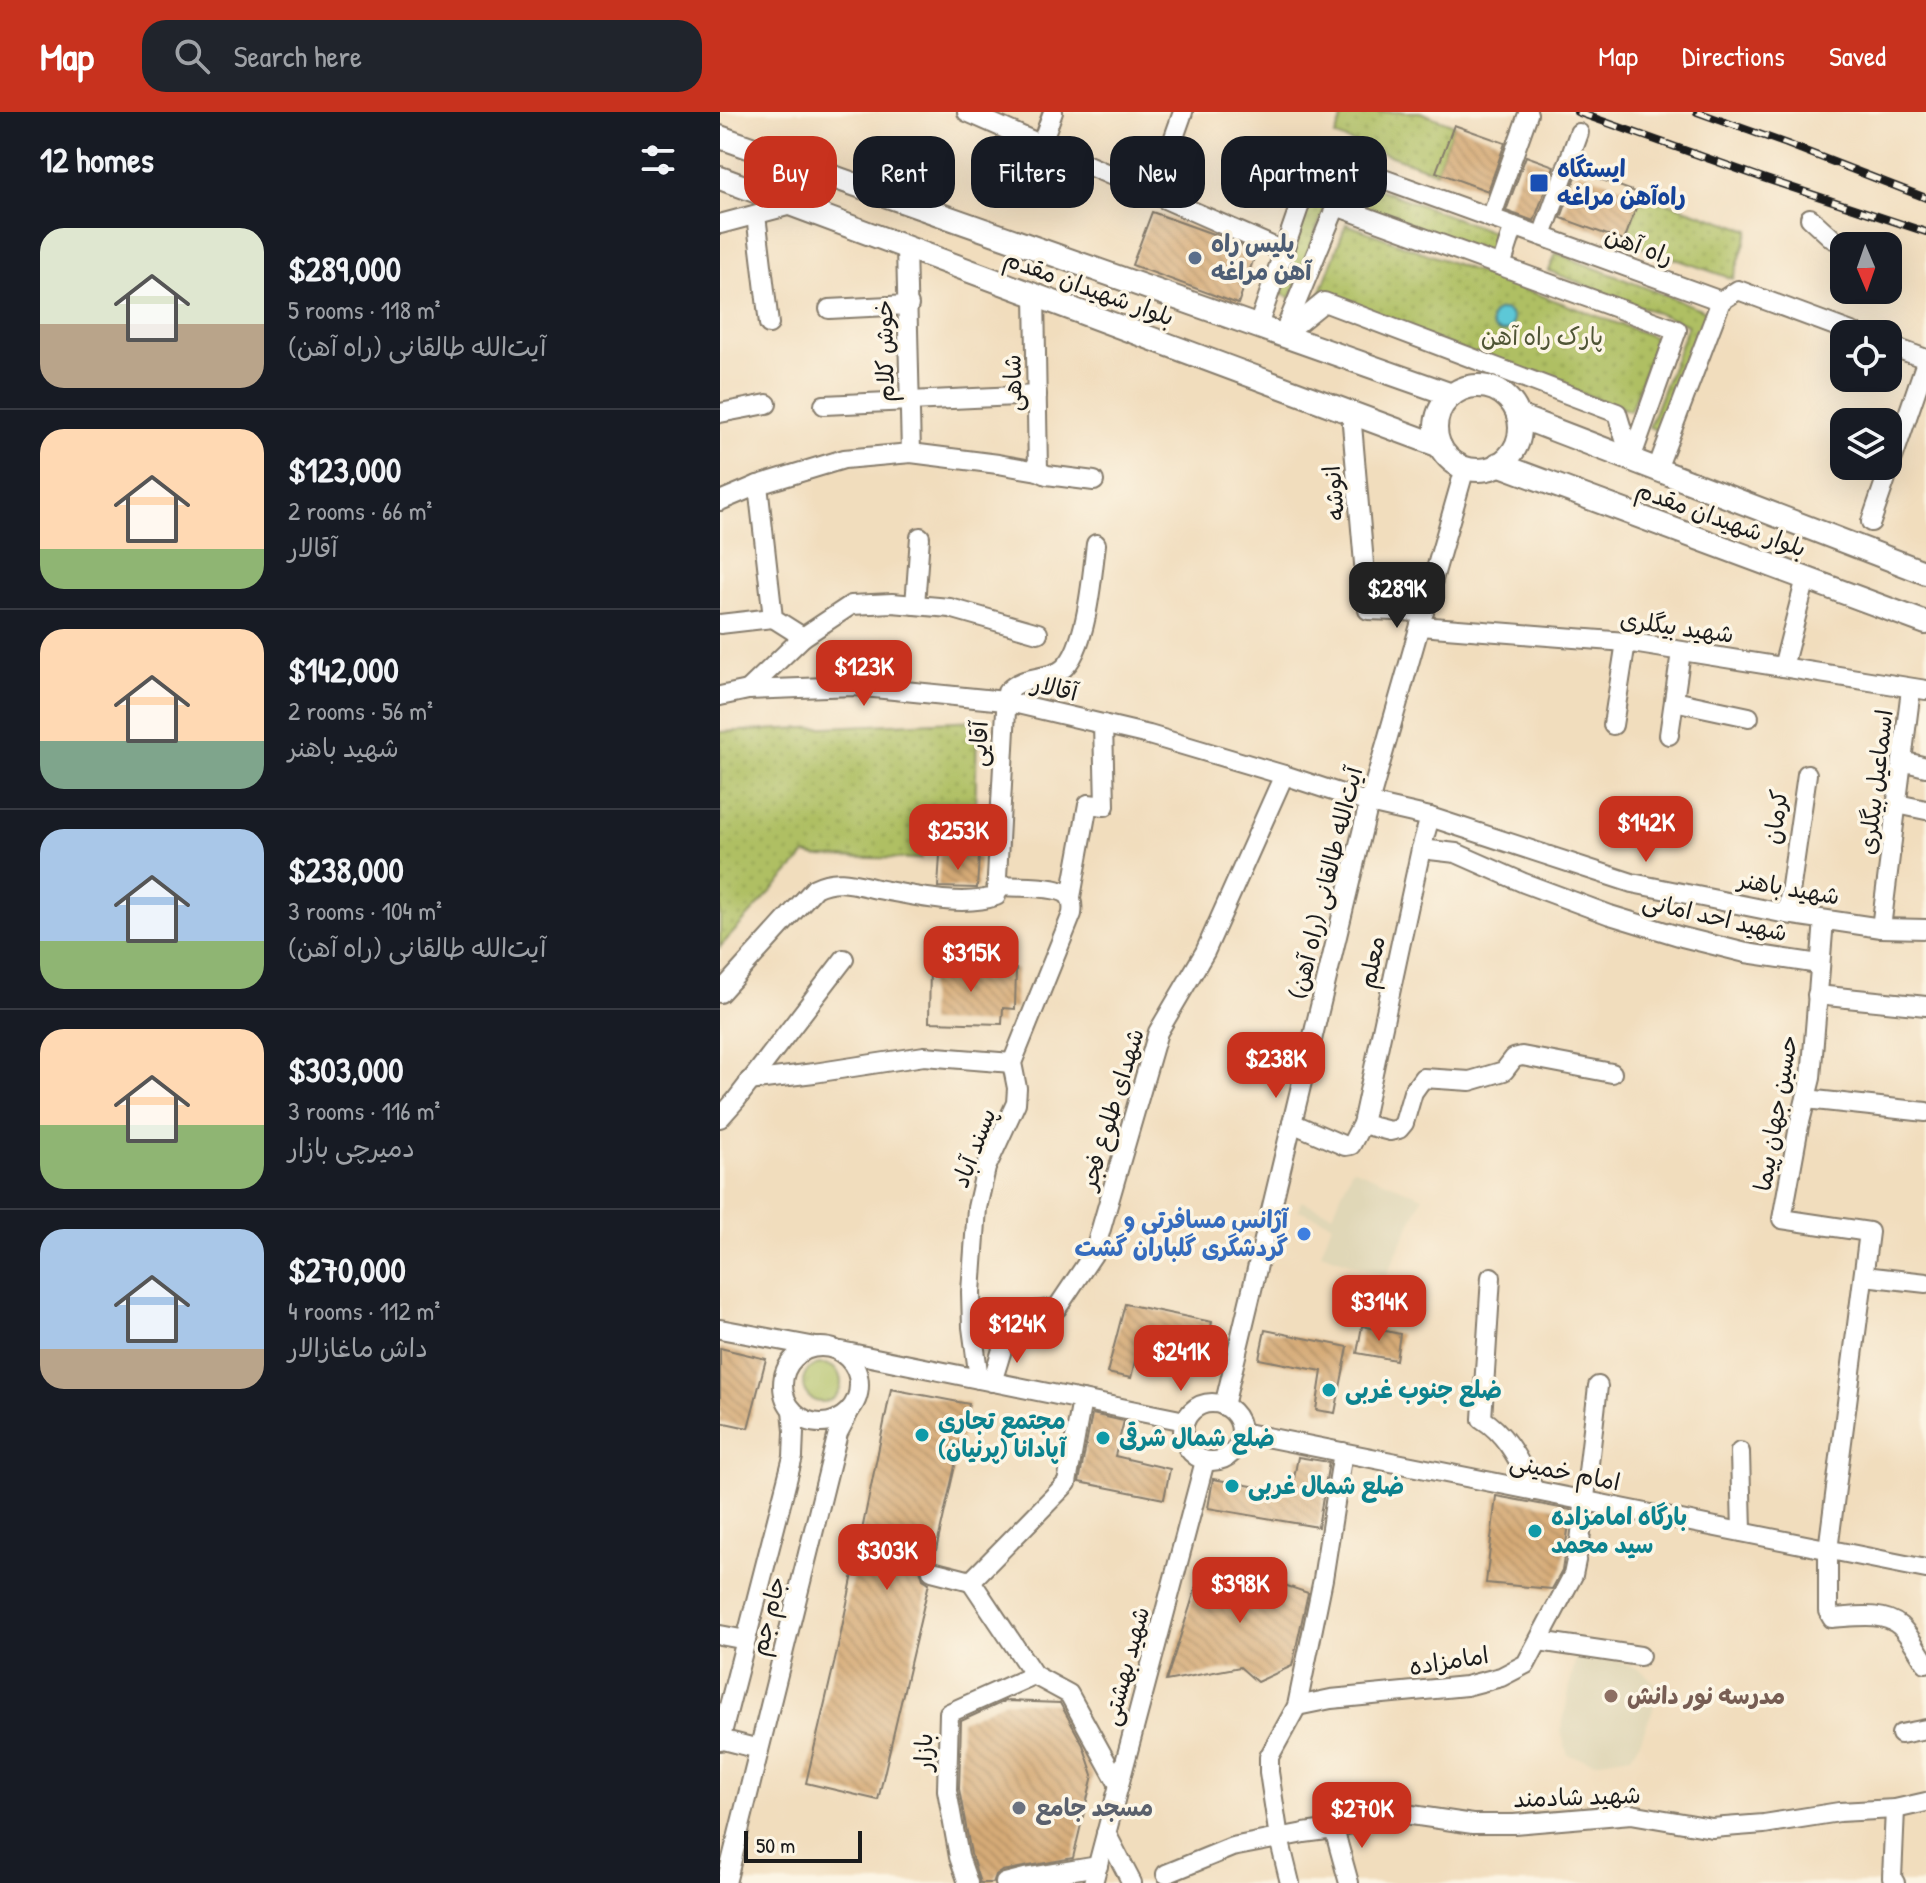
<!DOCTYPE html>
<html lang="en">
<head>
<meta charset="utf-8">
<style>
	:root { --surface:#171b24; --page:#20242c; --text:#f1f3f6; --muted:#9ea1a6; --line:#363941; --accent:#c8321e }
	body { margin:0; font-family:"Patrick Hand","Playpen Sans Arabic",sans-serif; background:var(--page); color:var(--text); height:100vh; display:flex; flex-direction:column; font-size:30px; white-space:nowrap }
	* { box-sizing:border-box; margin:0 }
	p { font-size:26px; color:var(--muted) }
	.icon { flex:none; width:44px; height:44px; fill:none; stroke:currentColor; stroke-width:2; stroke-linecap:round; stroke-linejoin:round }
	.map { position:relative; flex:1; overflow:hidden }
	.details { display:flex; flex-direction:column; background:var(--surface); width:720px }
	.details>* { flex:none }
	.top-card { position:absolute; left:24px; top:24px; width:760px; height:72px; display:flex; gap:16px }
	.needle { width:52px; rotate:178deg }
	.tools { position:absolute; left:1110px; top:120px; display:grid; gap:16px }
	.tools a { display:grid; place-items:center; width:72px; height:72px; border-radius:16px; background:var(--surface); box-shadow:0 8px 32px #0002; font-size:40px }
	.scale { position:absolute; left:24px; bottom:20px; width:118px; box-sizing:border-box; padding-left:8px; border:4px solid #1c1c1c; border-top:0; font-size:22px; line-height:28px; white-space:nowrap; color:#1c1c1c; -webkit-text-stroke:6px #fcf5e5; paint-order:stroke }
	.price { position:absolute; translate:-50% -68px; padding:0 18px; border-radius:16px; background:var(--accent); color:#fff; font-size:26px; line-height:52px; filter:drop-shadow(0 2px 4px #0008) }
	.price::after { content:''; position:absolute; left:50%; top:48px; width:24px; height:18px; margin-left:-12px; background:inherit; clip-path:polygon(0 0,100% 0,50% 100%) }
	.price.on { background:#222; color:#fff }
	ul { padding:0; list-style:none }
	li { display:flex; align-items:center; gap:24px; height:200px; padding:0 40px }
	li+li { border-top:2px solid var(--line) }
	li span { display:grid; place-items:center; flex:none; width:224px; height:160px; border-radius:24px; color:#555 }
	li>.icon { margin-inline-start:auto }
	span .icon { width:96px; height:96px; fill:#fffc; stroke-width:1 }
	li b { font-size:34px }
	h2 { display:flex; justify-content:space-between; align-items:center; height:96px; padding:0 40px; font-size:34px }
	.pill { padding:0 28px; border-radius:24px; background:var(--surface); box-shadow:0 8px 32px #0002; font-size:28px; line-height:72px }
	.pill.on { background:var(--accent); color:#fff }
	header { display:flex; align-items:center; gap:48px; box-sizing:border-box; height:112px; padding:0 40px; background:var(--accent); color:#fff }
	header strong { font-size:38px }
	nav { display:flex; gap:44px; margin-inline-start:auto; font-size:28px }
	.search { width:560px; height:72px; background:var(--page); display:flex; align-items:center; gap:20px; box-sizing:border-box; padding:0 28px; border-radius:24px; color:var(--muted); font-size:30px }
	main { display:flex; flex:1; min-height:0 }
	.map>svg:first-child { display:block }
</style>
</head>
<body>
<header>
<strong>Map</strong>
<div class="search"><svg class="icon" aria-label="search" viewBox="0 0 24 24"><circle cx="10" cy="10" r="6"/><path d="M15 15l6 6"/></svg>Search here</div>
<nav><a>Map</a><a>Directions</a><a>Saved</a></nav>
</header>
<main>
<section class="details">
<h2>12 homes<svg class="icon" aria-label="filters" viewBox="0 0 24 24"><path d="M4 7h16M4 17h16"/><circle cx="9" cy="7" r="2"/><circle cx="15" cy="17" r="2"/></svg></h2>
<ul>
<li><span style="background:linear-gradient(#dfe7d0 60%,#b9a48a 0)"><svg class="icon" aria-label="home" viewBox="0 0 24 24"><path d="M3 11l9-7 9 7M6 9v11h12V9"/></svg></span><div><b>$289,000</b><p>5 rooms · 118 m²</p><p>(راه آهن) آیت‌الله طالقانی</p></div></li>
<li><span style="background:linear-gradient(#ffd9b3 75%,#8fb573 0)"><svg class="icon" aria-label="home" viewBox="0 0 24 24"><path d="M3 11l9-7 9 7M6 9v11h12V9"/></svg></span><div><b>$123,000</b><p>2 rooms · 66 m²</p><p>آقالار</p></div></li>
<li><span style="background:linear-gradient(#ffd9b3 70%,#7fa58c 0)"><svg class="icon" aria-label="home" viewBox="0 0 24 24"><path d="M3 11l9-7 9 7M6 9v11h12V9"/></svg></span><div><b>$142,000</b><p>2 rooms · 56 m²</p><p>شهید باهنر</p></div></li>
<li><span style="background:linear-gradient(#a9c7e8 70%,#8fb573 0)"><svg class="icon" aria-label="home" viewBox="0 0 24 24"><path d="M3 11l9-7 9 7M6 9v11h12V9"/></svg></span><div><b>$238,000</b><p>3 rooms · 104 m²</p><p>(راه آهن) آیت‌الله طالقانی</p></div></li>
<li><span style="background:linear-gradient(#ffd9b3 60%,#8fb573 0)"><svg class="icon" aria-label="home" viewBox="0 0 24 24"><path d="M3 11l9-7 9 7M6 9v11h12V9"/></svg></span><div><b>$303,000</b><p>3 rooms · 116 m²</p><p>دمیرچی بازار</p></div></li>
<li><span style="background:linear-gradient(#a9c7e8 75%,#b9a48a 0)"><svg class="icon" aria-label="home" viewBox="0 0 24 24"><path d="M3 11l9-7 9 7M6 9v11h12V9"/></svg></span><div><b>$270,000</b><p>4 rooms · 112 m²</p><p>داش ماغازالار</p></div></li>
</ul>
</section>
<div class="map">
<svg width="1206" height="1771" viewBox="0 0 1206 1771">
	<defs>
		<pattern id="grass-tufts" width="24" height="20" patternUnits="userSpaceOnUse" patternTransform="scale(2)"><rect width="24" height="20" fill="#afbf63"/><path d="M3 7l-1-3M5 7V3M7 7l1-3M15 17l-1-3M17 17v-4M19 17l1-3" fill="none" stroke="#96a455"/></pattern>
		<pattern id="park-dots" width="8" height="8" patternUnits="userSpaceOnUse" patternTransform="scale(2)"><rect width="8" height="8" fill="#afbf63"/><path d="M2 2h.1M6 6h.1" fill="none" stroke="#96a455" stroke-width="1.8" stroke-linecap="round"/></pattern>
		<pattern id="building-back-hatch" width="6" height="6" patternUnits="userSpaceOnUse" patternTransform="scale(2)"><rect width="6" height="6" fill="#d5aa77"/><path d="M-1 5l2 2M0 0l6 6M5-1l2 2" fill="none" stroke="#b69266"/></pattern>
	</defs>
	<rect width="100%" height="100%" fill="#fcf5e5"/>
	<filter id="ink" filterUnits="userSpaceOnUse"><feTurbulence type="fractalNoise" baseFrequency=".0125" numOctaves="2"/><feDisplacementMap in="SourceGraphic" scale="16" xChannelSelector="R" yChannelSelector="G"/><feConvolveMatrix kernelMatrix="1 2 1 2 8 2 1 2 1" color-interpolation-filters="sRGB"/></filter>
	<filter id="wash" filterUnits="userSpaceOnUse"><feTurbulence type="fractalNoise" baseFrequency=".006" numOctaves="4" result="noise"/><feDisplacementMap in="SourceGraphic" scale="32" xChannelSelector="R" yChannelSelector="G"/><feGaussianBlur stdDeviation="1.8" result="paint"/><feColorMatrix in="noise" values="0 0 0 0 0 0 0 0 0 0 0 0 0 0 0 0 0 1.4 0 .05"/><feComposite in="paint" operator="in"/></filter>
	<g filter="url(#wash)">
		<rect width="100%" height="100%" fill="#f1ddbd"/>
		<g fill="#e0d7b7">
			<path d="M632,1056L703,1085L666,1164L601,1141L612,1111L578,1098L581,1089L613,1102Z"/>
			<path d="M856,1544L899,1549L921,1558L935,1571L933,1597L920,1629L911,1644L875,1650L848,1643L841,1620Z"/>
		</g>
		<circle fill="url(#grass-tufts)" stroke="#666e40" stroke-width="2" cx="102" cy="1271" r="19"/>
		<g fill="url(#park-dots)" stroke="#666e40" stroke-width="2">
			<path d="M624,0H700L734,13L716,60L615,24Z"/>
			<path d="M602,56L778,122L770,142L610,82L571,186L555,180Z"/>
			<path d="M921,82L1029,118L1013,167L904,129Z"/>
			<path d="M626,112L937,226L910,299L599,185Z"/>
			<path d="M836,141L991,201L944,321L929,315L968,213L829,159Z"/>
			<path d="M257,608L255,718H202L201,747L97,745L86,742L0,835V620Z"/>
		</g>
		<circle fill="#5dc8d7" stroke="#3c727a" stroke-width="2" cx="782" cy="209" r="11"/>
		<g id="blocks">
			<g fill="url(#building-back-hatch)">
				<path d="M734,13L785,31L768,79L716,60Z"/>
				<path d="M806,44L834,54L814,109L786,99Z"/>
				<path d="M858,59L921,82L904,129L841,106Z"/>
				<path d="M432,100L507,127L536,140L518,192L412,153Z"/>
				<path d="M220,743L259,745L257,776L218,775Z"/>
				<path d="M210,854L296,857L295,897L283,896L282,912L209,910Z"/>
				<path d="M405,1192L492,1210L485,1242L420,1227L411,1266L387,1261Z"/>
				<path d="M642,1214L680,1222L676,1248L637,1241Z"/>
				<path d="M545,1218L628,1235L615,1301L596,1298L602,1259L539,1247Z"/>
				<path d="M0,1236L46,1247L28,1316L0,1310Z"/>
				<path d="M171,1277L249,1292L214,1447L204,1450L200,1457L203,1467L209,1471L158,1688L86,1671L118,1535Z"/>
				<path d="M372,1302L404,1309L395,1344L450,1357L444,1387L359,1370Z"/>
				<path d="M578,1345L609,1350L598,1415L488,1396L493,1367L571,1381Z"/>
				<path d="M776,1384L851,1398L842,1459L832,1477L766,1471Z"/>
				<path d="M482,1457L549,1458L561,1472L588,1481L572,1554L537,1570L520,1555L446,1569Z"/>
				<path d="M285,1589L340,1591L363,1633L373,1663L353,1746L282,1759L276,1763L273,1771H260L251,1742L239,1677L241,1609Z"/>
			</g>
		</g>
	</g>
	<g filter="url(#ink)">
		<use href="#blocks" fill-opacity="0" stroke="#867c6c" stroke-width="2"/>
		<g fill="none" stroke-linecap="round" stroke-linejoin="round">
			<defs>
				<g id="minor">
					<path d="M247,0L563,139"/>
					<path d="M321,33L333,0"/>
					<path d="M434,82L463,0"/>
					<path d="M36,103L49,212"/>
					<path d="M771,106L808,2"/>
					<path d="M1090,106L1113,127"/>
					<path d="M0,112L71,93"/>
					<path d="M822,124L859,21"/>
					<path d="M186,136L191,341"/>
					<path d="M781,154L794,114"/>
					<path d="M315,183L318,359"/>
					<path d="M1001,189L1018,178L1137,222"/>
					<path d="M109,197L189,193"/>
					<path d="M538,214L597,43L1001,189L937,357"/>
					<path d="M567,220L604,190L897,301L911,347"/>
					<path d="M563,223L616,94L957,218L911,347"/>
					<path d="M1168,233L1206,247"/>
					<path d="M104,293L317,283"/>
					<path d="M0,301L47,292"/>
					<path d="M631,301L648,498L704,500"/>
					<path d="M0,389L38,373L124,347L191,341L278,352L318,359L327,363L374,369"/>
					<path d="M1151,410L1206,250"/>
					<path d="M195,493L200,425"/>
					<path d="M0,512L53,506"/>
					<path d="M700,514L906,530L1206,578"/>
					<path d="M83,525L131,493L172,491L230,496L318,521"/>
					<path d="M1063,555L1086,466"/>
					<path d="M28,578L83,525L53,506L38,373"/>
					<path d="M0,584L28,578L134,574L285,589L429,623L564,663L649,691L710,705L912,771L1067,802L1161,816L1206,817"/>
					<path d="M954,589L1029,605"/>
					<path d="M893,613L906,530"/>
					<path d="M949,623L961,540"/>
					<path d="M1182,649L1206,655"/>
					<path d="M1177,692L1206,698"/>
					<path d="M701,737L736,741L804,771L890,803L962,825L1026,841L1099,852"/>
					<path d="M351,785L368,692L385,694L383,612"/>
					<path d="M1067,802L1087,662"/>
					<path d="M1104,808L1091,966L1079,1014L1062,1107L1149,1120L1108,1438V1499L1112,1506C1133,1505 1163,1499 1180,1514C1189,1522 1199,1541 1206,1551"/>
					<path d="M1161,816L1191,577"/>
					<path d="M0,881L95,776C116,765 135,772 157,777C192,783 242,796 276,784L287,580C302,564 319,568 338,560C367,546 372,462 376,432"/>
					<path d="M1097,883L1206,894"/>
					<path d="M29,969L94,961L204,944L292,951"/>
					<path d="M1086,987L1206,1000"/>
					<path d="M0,1006L16,988L124,847"/>
					<path d="M572,1011L625,1034L631,1033L642,1012L701,737L710,705"/>
					<path d="M642,1012L670,1019L679,1017L684,1011L693,980L703,966L750,969L784,959L794,946L802,944L892,961"/>
					<path d="M1144,1164L1206,1171"/>
					<path d="M771,1165L762,1307C788,1323 800,1352 815,1379"/>
					<path d="M0,1217L96,1235"/>
					<circle cx="101" cy="1273" r="38"/>
					<path d="M121,1239L465,1309"/>
					<path d="M259,1267L252,1215L251,1180L257,1096L266,1056L296,991L297,976L292,951L352,802C353,795 353,788 348,783C338,773 293,775 277,774"/>
					<path d="M272,1270L293,1202L337,1196L374,1141L438,920L485,840L564,663"/>
					<circle cx="492" cy="1320" r="29"/>
					<path d="M504,1294L649,691L745,356"/>
					<path d="M521,1320L1206,1457"/>
					<path d="M1020,1340L1022,1420"/>
					<path d="M212,1459L251,1469"/>
					<path d="M251,1469L314,1563L349,1582L399,1673"/>
					<path d="M251,1469L347,1371L362,1288"/>
					<path d="M0,1523L26,1528"/>
					<path d="M819,1529L920,1544"/>
					<path d="M577,1594L611,1587L746,1574L781,1565L806,1552L853,1463L860,1429L878,1274"/>
					<path d="M1181,1622L1206,1617"/>
					<path d="M0,1627L39,1637"/>
					<path d="M0,1629L73,1345L74,1319L72,1298"/>
					<path d="M1175,1697L1172,1766L1175,1771"/>
					<path d="M614,1717L629,1771"/>
					<path d="M386,1721L412,1771"/>
					<path d="M446,1762L512,1735L584,1721L614,1717L650,1706L673,1702H685L753,1712H794L911,1702L992,1716L1044,1712L1119,1700L1175,1697L1206,1690"/>
					<path d="M6,1771L118,1321L130,1298"/>
					<path d="M248,1771L239,1745L227,1678L229,1601L314,1563"/>
					<path d="M285,1771L305,1766L378,1754"/>
					<path d="M373,1771L485,1349"/>
					<path d="M570,1771L559,1726L549,1660V1645L577,1594L603,1467L623,1340"/>
				</g>
				<g id="major">
					<path d="M0,25L732,283"/>
					<path d="M0,66L720,334"/>
					<circle cx="758" cy="316" r="42"/>
					<path d="M798,304L1206,461"/>
					<path d="M778,352L1206,511"/>
				</g>
			</defs>
			<use href="#minor" stroke="#867c6c" stroke-width="22"/>
			<use href="#major" stroke="#867c6c" stroke-width="26"/>
			<use href="#minor" stroke="#fff" stroke-width="18"/>
			<use href="#major" stroke="#fff" stroke-width="22"/>
			<defs>
				<g id="rail">
					<path d="M857,0L1043,66L1206,120"/>
					<path d="M977,0L1067,32L1206,86"/>
				</g>
			</defs>
			<use href="#rail" stroke="#1c1c1c" stroke-width="8"/>
			<use href="#rail" stroke="#fcf5e5" stroke-width="5" stroke-dasharray="15" stroke-linecap="butt"/>
		</g>
	</g>
	<rect fill="#1a4fb4" stroke="#fcf5e5" stroke-width="3" x="809" y="61" width="20" height="20" rx="4"/>
	<circle fill="#5c6f8a" stroke="#fcf5e5" stroke-width="3" cx="475" cy="146" r="8"/>
	<circle fill="#3f7fe0" stroke="#fcf5e5" stroke-width="3" cx="584" cy="1122" r="8"/>
	<g fill="#0f9aa8" stroke="#fcf5e5" stroke-width="3">
		<circle cx="609" cy="1278" r="8"/>
		<circle cx="202" cy="1323" r="8"/>
		<circle cx="383" cy="1326" r="8"/>
		<circle cx="512" cy="1374" r="8"/>
		<circle cx="815" cy="1419" r="8"/>
	</g>
	<circle fill="#8d6e63" stroke="#fcf5e5" stroke-width="3" cx="891" cy="1584" r="8"/>
	<circle fill="#6b7280" stroke="#fcf5e5" stroke-width="3" cx="299" cy="1696" r="8"/>
	<g text-anchor="middle" stroke-width="7" stroke-linejoin="round" paint-order="stroke">
		<g font-size="24" font-weight="bold" fill="#164399" stroke="#fcf5e5" text-anchor="start">
			<text x="837" y="65">ایستگاه<tspan x="837" dy="28">راه‌آهن مراغه</tspan></text>
		</g>
		<g font-size="24" font-weight="bold" fill="#4e5e75" stroke="#fcf5e5" text-anchor="start">
			<text x="491" y="140">پلیس راه<tspan x="491" dy="28">آهن مراغه</tspan></text>
		</g>
		<g font-size="24" fill="#1c1c1c" stroke="#fcf5e5">
			<text transform="translate(919 134) rotate(20)" y="8">راه آهن</text>
			<text transform="translate(369 176) rotate(20)" y="8">بلوار شهیدان مقدم</text>
			<text transform="translate(165 239) rotate(-91)" y="8">خوش کلام</text>
			<text transform="translate(293 271) rotate(-91)" y="8">شاهی</text>
			<text transform="translate(614 381) rotate(-95)" y="8">انوشه</text>
			<text transform="translate(1001 407) rotate(20)" y="8">بلوار شهیدان مقدم</text>
			<text transform="translate(957 515) rotate(8)" y="8">شهید بیگلری</text>
			<text transform="translate(335 576) rotate(13)" y="8">آقالار</text>
			<text transform="translate(259 632) rotate(-88)" y="8">آقایی</text>
			<text transform="translate(1156 670) rotate(-83)" y="8">اسماعیل بیگلری</text>
			<text transform="translate(1056 705) rotate(-82)" y="8">کرمان</text>
			<text transform="translate(606 771) rotate(-76)" y="8">(راه آهن) آیت‌الله طالقانی</text>
			<text transform="translate(1069 776) rotate(10)" y="8">شهید باهنر</text>
			<text transform="translate(995 805) rotate(13)" y="8">شهید احد امانی</text>
			<text transform="translate(652 850) rotate(-78)" y="8">معلم</text>
			<text transform="translate(392 997) rotate(-73)" y="8">شهدای طلوع فجر</text>
			<text transform="translate(1056 1001) rotate(-80)" y="8">حسین جهان پیما</text>
			<text transform="translate(254 1036) rotate(-69)" y="8">پسند آباد</text>
			<text transform="translate(845 1360) rotate(11)" y="8">امام خمینی</text>
			<text transform="translate(48 1504) rotate(-76)" y="8">جام جم</text>
			<text transform="translate(729 1549) rotate(-9)" y="8">امامزاده</text>
			<text transform="translate(406 1554) rotate(-75)" y="8">شهید بهشتی</text>
			<text transform="translate(204 1640) rotate(-89)" y="8">بازار</text>
			<text transform="translate(857 1685) rotate(-2)" y="8">شهید شادمند</text>
		</g>
		<g font-size="24" fill="#4f5535" stroke="#fcf5e5">
			<text x="822" y="233">پارک راه آهن</text>
		</g>
		<g font-size="24" font-weight="bold" fill="#366cbe" stroke="#fcf5e5" text-anchor="end">
			<text x="568" y="1116">آژانس مسافرتی و<tspan x="568" dy="28">گردشگری گلباران گشت</tspan></text>
		</g>
		<g font-size="24" font-weight="bold" fill="#0d838f" stroke="#fcf5e5" text-anchor="start">
			<text x="625" y="1286">ضلع جنوب غربی</text>
			<text x="218" y="1317">مجتمع تجاری<tspan x="218" dy="28">آپادانا (پرنیان)</tspan></text>
			<text x="399" y="1334">ضلع شمال شرقی</text>
			<text x="528" y="1382">ضلع شمال غربی</text>
			<text x="831" y="1413">بارگاه امامزاده<tspan x="831" dy="28">سید محمد</tspan></text>
		</g>
		<g font-size="24" font-weight="bold" fill="#785e54" stroke="#fcf5e5" text-anchor="start">
			<text x="907" y="1592">مدرسه نور دانش</text>
		</g>
		<g font-size="24" font-weight="bold" fill="#5b616d" stroke="#fcf5e5" text-anchor="start">
			<text x="315" y="1704">مسجد جامع</text>
		</g>
	</g>
</svg>
<div class="tools">
<a><svg class="needle" viewBox="-14 -14 28 28"><path d="M0-13l5 13h-10z" fill="#e53935"/><path d="M0 13l5-13h-10z" fill="#9ea1a6"/></svg></a>
<a><svg class="icon" aria-label="locate" viewBox="0 0 24 24"><circle cx="12" cy="12" r="6"/><path d="M12 2v4M12 18v4M2 12h4M18 12h4"/></svg></a>
<a><svg class="icon" aria-label="layers" viewBox="0 0 24 24"><path d="M12 4l9 5-9 5-9-5zM3 14l9 5 9-5"/></svg></a>
</div>
<div class="scale">50 m</div>
<b class="price on" style="left:677px;top:518px">$289K</b>
<b class="price" style="left:144px;top:596px">$123K</b>
<b class="price" style="left:926px;top:752px">$142K</b>
<b class="price" style="left:238px;top:760px">$253K</b>
<b class="price" style="left:251px;top:882px">$315K</b>
<b class="price" style="left:556px;top:988px">$238K</b>
<b class="price" style="left:659px;top:1231px">$314K</b>
<b class="price" style="left:297px;top:1253px">$124K</b>
<b class="price" style="left:461px;top:1281px">$241K</b>
<b class="price" style="left:167px;top:1480px">$303K</b>
<b class="price" style="left:520px;top:1513px">$398K</b>
<b class="price" style="left:642px;top:1738px">$270K</b>
<div class="top-card">
<a class="pill on">Buy</a>
<a class="pill">Rent</a>
<a class="pill">Filters</a>
<a class="pill">New</a>
<a class="pill">Apartment</a>
</div>
</div>
</main>
</body>
</html>
